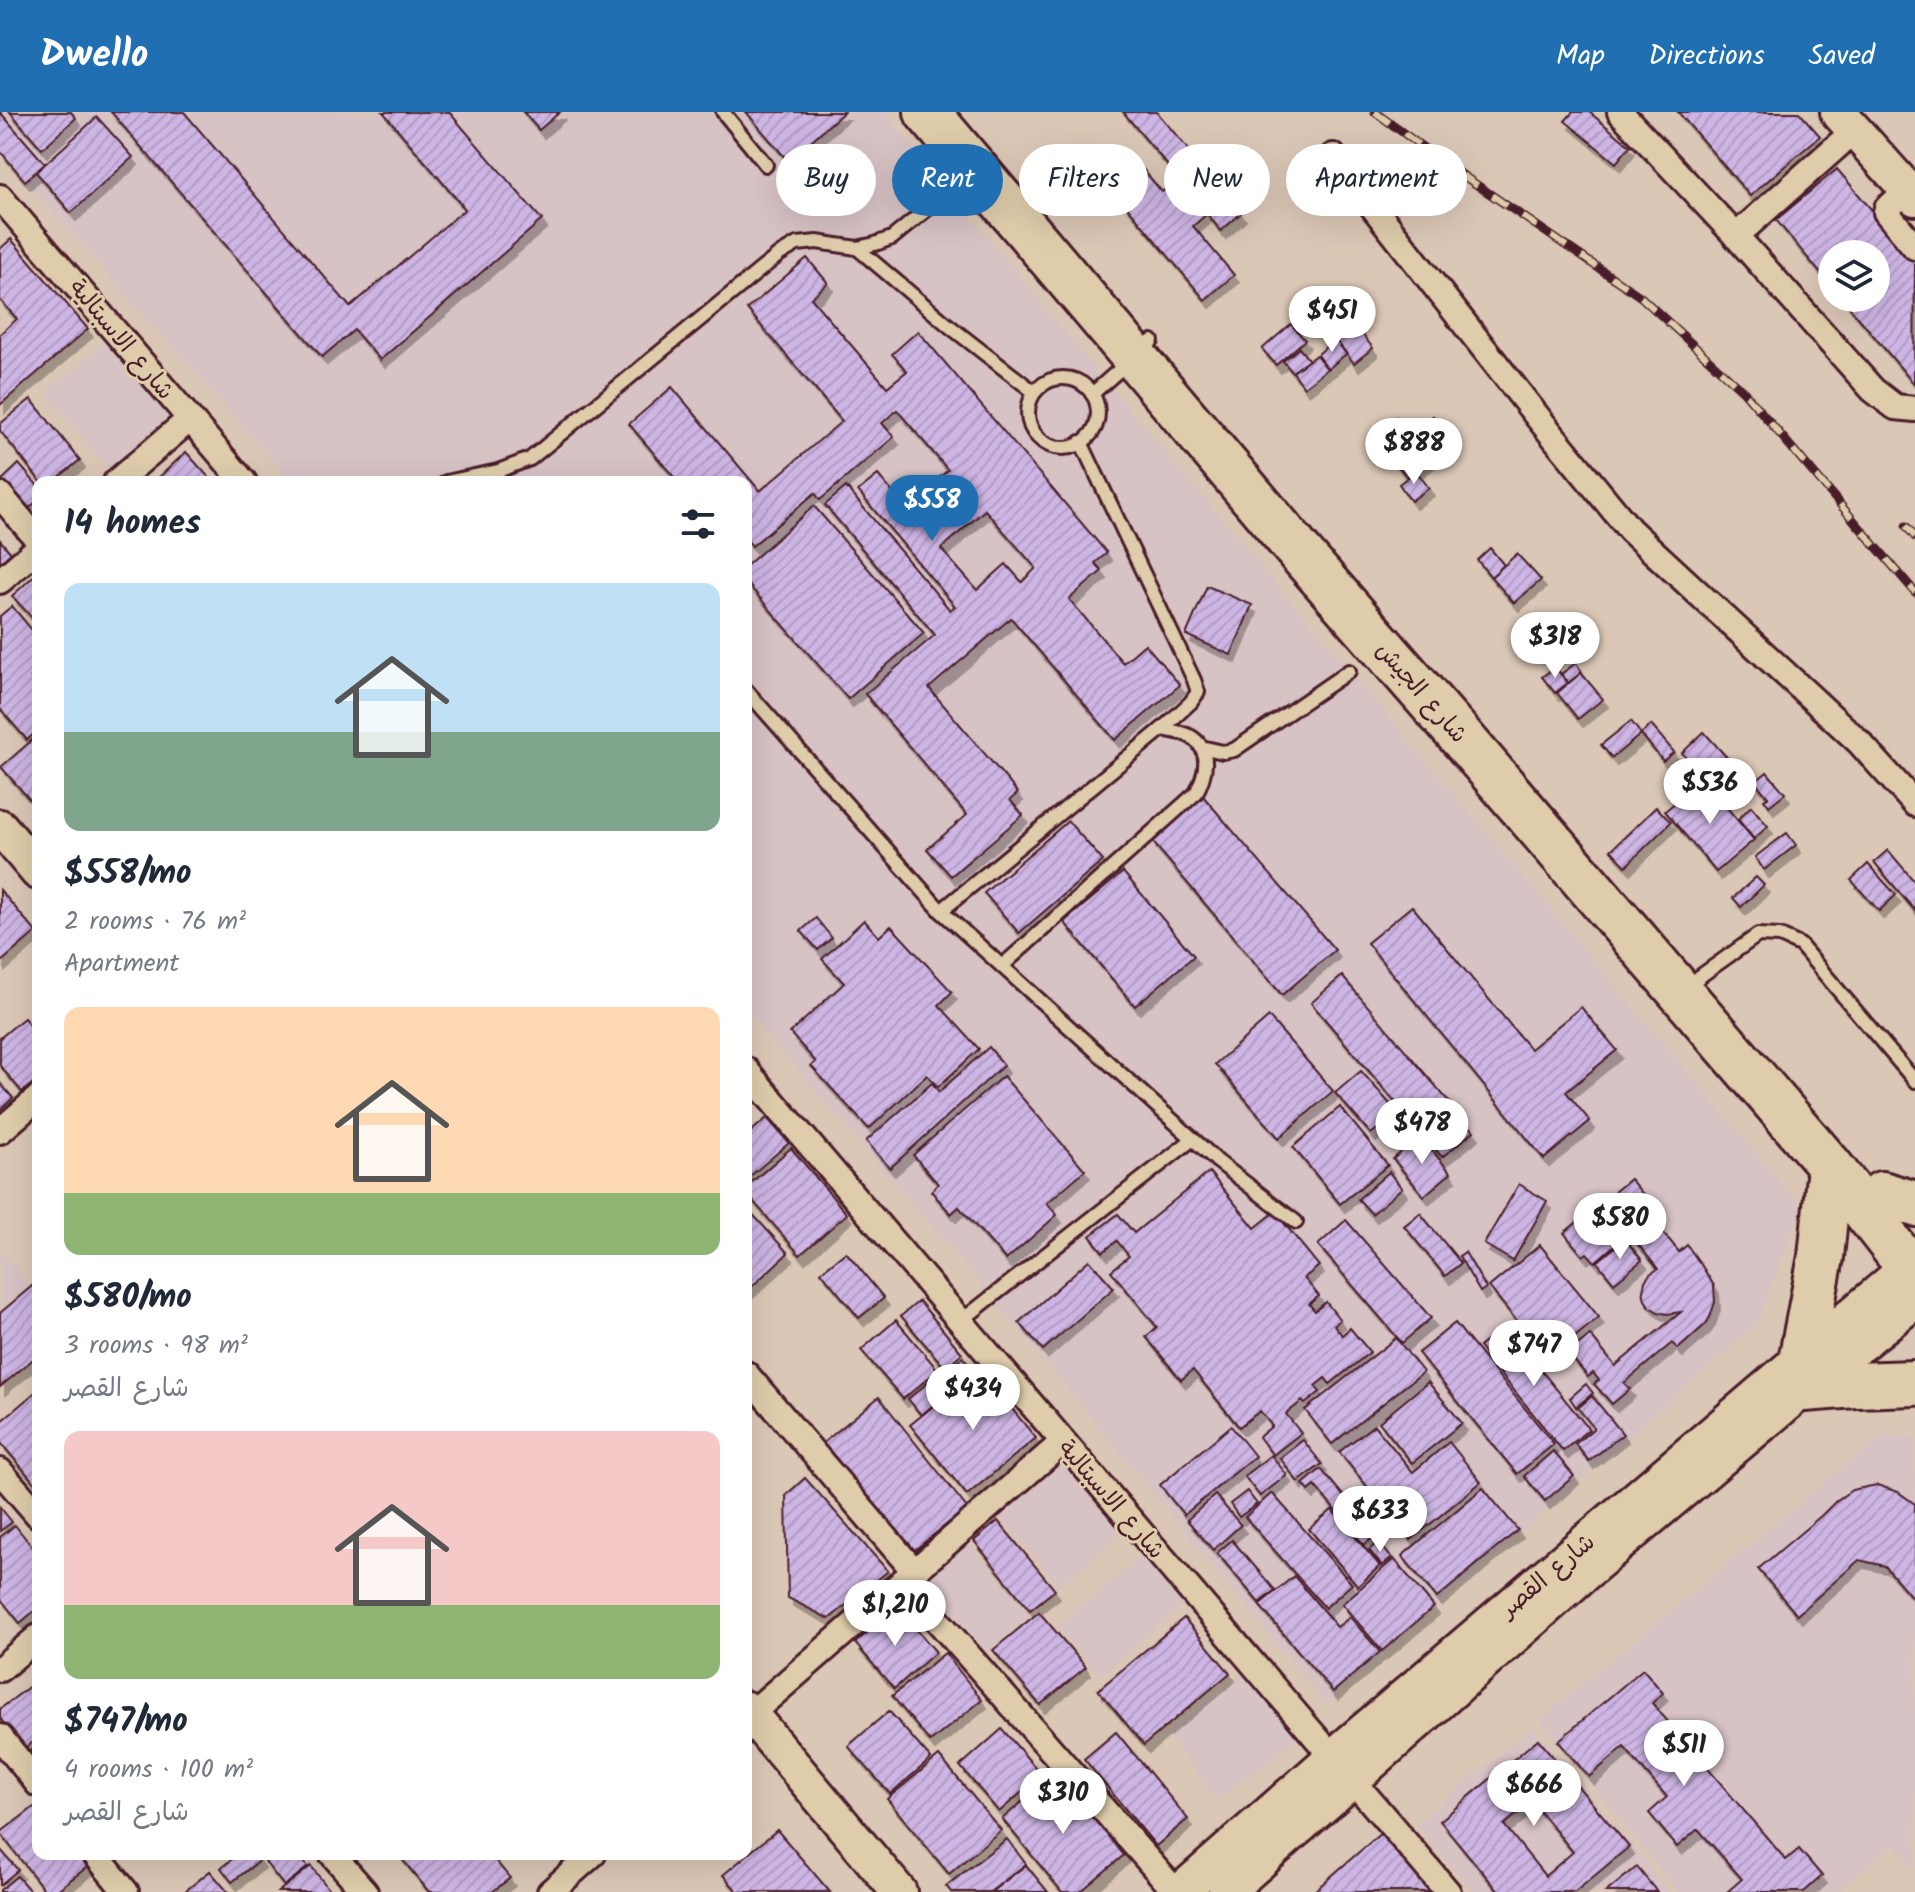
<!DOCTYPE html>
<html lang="en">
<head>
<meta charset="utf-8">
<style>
	:root { --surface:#fff; --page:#f2f2f3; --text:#1f2937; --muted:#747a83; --accent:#1f6fb2 }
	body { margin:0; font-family:Kalam,"Playpen Sans Arabic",sans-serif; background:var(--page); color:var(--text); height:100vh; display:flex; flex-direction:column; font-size:30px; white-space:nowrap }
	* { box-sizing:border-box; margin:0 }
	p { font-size:26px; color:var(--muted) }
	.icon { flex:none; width:44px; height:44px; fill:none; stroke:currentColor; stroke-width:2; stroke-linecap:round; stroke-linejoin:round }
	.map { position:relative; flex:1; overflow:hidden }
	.sheet { position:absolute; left:32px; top:364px; width:720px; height:1384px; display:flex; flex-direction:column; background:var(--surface); border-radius:16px; box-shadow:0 8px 32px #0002 }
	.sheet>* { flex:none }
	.hud { position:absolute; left:776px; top:32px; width:760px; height:72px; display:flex; gap:16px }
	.tools { position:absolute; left:1818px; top:128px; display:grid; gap:16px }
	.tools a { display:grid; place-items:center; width:72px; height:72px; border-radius:50%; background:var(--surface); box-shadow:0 8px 32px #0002; font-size:40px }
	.price { position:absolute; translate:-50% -68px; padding:0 18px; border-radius:28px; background:#fff; color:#222; font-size:26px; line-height:52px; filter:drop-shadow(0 2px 4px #0008) }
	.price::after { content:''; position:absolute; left:50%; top:48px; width:24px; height:18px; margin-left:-12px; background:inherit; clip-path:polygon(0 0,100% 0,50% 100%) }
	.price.on { background:var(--accent); color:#fff }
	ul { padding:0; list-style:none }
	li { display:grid; align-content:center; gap:16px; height:424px; padding:0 32px }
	li span { display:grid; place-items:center; height:248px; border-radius:16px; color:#555 }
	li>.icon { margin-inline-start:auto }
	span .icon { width:144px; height:144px; fill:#fffc; stroke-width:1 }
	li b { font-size:34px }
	h2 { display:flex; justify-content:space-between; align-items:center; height:96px; padding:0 32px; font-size:34px }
	.pill { padding:0 28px; border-radius:36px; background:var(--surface); box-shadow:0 8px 32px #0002; font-size:28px; line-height:72px }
	.pill.on { background:var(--accent); color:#fff }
	header { display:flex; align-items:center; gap:48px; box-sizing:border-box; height:112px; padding:0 40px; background:var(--accent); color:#fff }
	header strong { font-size:38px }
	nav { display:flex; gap:44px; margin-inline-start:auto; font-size:28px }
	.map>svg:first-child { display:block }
</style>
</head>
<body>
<header>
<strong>Dwello</strong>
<nav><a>Map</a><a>Directions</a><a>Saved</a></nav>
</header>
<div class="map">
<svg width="1915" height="1780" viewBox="0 0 1915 1780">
	<defs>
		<pattern id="building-hatch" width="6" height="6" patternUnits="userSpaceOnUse" patternTransform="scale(2)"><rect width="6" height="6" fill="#cdb5e4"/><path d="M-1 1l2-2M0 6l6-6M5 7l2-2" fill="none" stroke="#b29bc4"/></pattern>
		<filter id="shadow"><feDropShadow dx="5" dy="8" stdDeviation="0" flood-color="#0004"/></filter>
	</defs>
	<rect width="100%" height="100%" fill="#dbc7b6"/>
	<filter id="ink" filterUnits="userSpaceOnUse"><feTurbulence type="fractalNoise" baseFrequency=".0125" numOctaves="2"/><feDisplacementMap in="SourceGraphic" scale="16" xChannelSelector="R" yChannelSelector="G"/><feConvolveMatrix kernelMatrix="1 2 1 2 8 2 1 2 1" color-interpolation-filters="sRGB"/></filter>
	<g filter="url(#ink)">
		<g fill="#d7c2c4">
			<path d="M0,0H884L1106,270L1801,1095L1757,1212L1326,1592L992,1185L746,898V370H292L0,41Z"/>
			<path d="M109,227L177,308L113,362L45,281Z"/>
			<path d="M0,1138L29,1173L0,1196Z"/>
			<path d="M1881,1324L1915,1325V1758L1892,1731L1837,1780H1678L1540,1608Z"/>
			<path d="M1068,1342L1129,1415L1059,1474L998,1401Z"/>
			<path d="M969,1430L1031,1503L982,1544L920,1471Z"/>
			<path d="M1150,1436L1191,1485L1100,1564L1058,1515Z"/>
			<path d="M1246,1561L1297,1627L1217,1688L1167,1621Z"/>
			<path d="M1533,1615L1671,1780H1473L1416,1712Z"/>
		</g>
		<g fill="url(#building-hatch)" stroke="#4a1f2b" stroke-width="2" fill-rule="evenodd" filter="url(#shadow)">
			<path d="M0,0L45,52L25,69L0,39Z"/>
			<path d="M10,0H71L76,6L42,37Z"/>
			<path d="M111,0H184L350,195L465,97L383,0H449L542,108L380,248L354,218L322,245Z"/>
			<path d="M523,0H560L539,18Z"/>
			<path d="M746,0H844L788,49Z"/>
			<path d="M1123,0H1157L1241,101L1221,119L1207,102L1193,114L1234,163L1205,188L1104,67L1132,44L1162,80L1178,66Z"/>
			<path d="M1573,0H1589L1630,34L1616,51L1565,9Z"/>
			<path d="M1678,0H1799L1820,24L1750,84Z"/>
			<path d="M97,5L133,45L71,101L36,60Z"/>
			<path d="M1837,57L1915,149L1914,272L1842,186H1876V142H1832V175L1776,108Z"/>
			<path d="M11,127L88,217L0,293V222L17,207L0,188V137Z"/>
			<path d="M807,146L828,171L811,186L887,275L907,259L892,242L918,219L1107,441L1095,451L1102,459L1069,487L1123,551L1145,532L1180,573L1115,628L1011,506L929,576L1018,681L1010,688L1023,703L951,764L927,737L967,703L865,582L935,523L825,393L846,375L950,498L955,494L858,379L878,363L905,395L948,358L897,298L882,311L894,325L820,388L815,381L752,434L746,427V370H678L629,312L672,275L760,379L842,309L747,197ZM985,398L1036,456L1022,470L1006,452L977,478L941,437Z"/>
			<path d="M1291,212L1305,228L1276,253L1262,237Z"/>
			<path d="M1354,212L1373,236L1354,251L1335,227Z"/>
			<path d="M1335,227L1346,242L1328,257L1317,243Z"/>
			<path d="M1299,236L1309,248L1292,260L1283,249Z"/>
			<path d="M1316,243L1327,257L1304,275L1293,260Z"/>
			<path d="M31,287L80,348L53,370H41L0,319V312Z"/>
			<path d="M1433,304L1445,318L1424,335L1413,321Z"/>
			<path d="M1396,305L1430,347L1407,365L1373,323Z"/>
			<path d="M186,340L213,370H154Z"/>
			<path d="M19,352L38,374V388L27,398L1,369Z"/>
			<path d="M1416,359L1429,376L1411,389L1399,372Z"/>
			<path d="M814,394L924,521L848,587L746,470V454Z"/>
			<path d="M0,428L11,441L0,451Z"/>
			<path d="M1490,436L1504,453L1491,465L1477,448Z"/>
			<path d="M1517,442L1541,468L1514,491L1491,465Z"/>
			<path d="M38,460V512L12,484Z"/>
			<path d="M1207,474L1252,493L1231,543L1186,523Z"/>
			<path d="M12,494L38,525V559L31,565L38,572V618L27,628L0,597V504Z"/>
			<path d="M1576,551L1582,560L1568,571L1561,562Z"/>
			<path d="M1555,555L1568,571L1555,581L1542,565Z"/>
			<path d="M1581,561L1603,587L1578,607L1557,581Z"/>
			<path d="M1631,609L1641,622L1612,646L1601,633Z"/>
			<path d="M1651,613L1674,640L1663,649L1641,622Z"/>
			<path d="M1704,620L1739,659L1718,679L1682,641Z"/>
			<path d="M38,623V697L1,655Z"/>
			<path d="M1767,660L1785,681L1769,694L1764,687L1768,685L1755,670Z"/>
			<path d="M1703,667L1754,728L1716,760L1665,699Z"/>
			<path d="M1203,684L1335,838L1282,883L1151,728Z"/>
			<path d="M1751,694L1768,714L1754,727L1738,707Z"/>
			<path d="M1656,695L1671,710L1626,754L1611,738Z"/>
			<path d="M1068,709L1103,749L1019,821L984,781Z"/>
			<path d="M1787,721L1796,733L1764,758L1755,745Z"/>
			<path d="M1888,738L1915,770V799L1874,750Z"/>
			<path d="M1868,752L1896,783L1879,799L1851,768Z"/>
			<path d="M1123,760L1194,844L1135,894L1064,810Z"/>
			<path d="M1756,765L1764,773L1741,795L1733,786Z"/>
			<path d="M0,778L36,820L0,851Z"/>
			<path d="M1412,794L1530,937L1581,895L1617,938L1566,980L1590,1009L1544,1047L1367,831Z"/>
			<path d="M816,806L832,826L818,838L801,819Z"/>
			<path d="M864,808L879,825L891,814L952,880L939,893L979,937L938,975L927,963L869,1017L811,954L816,950L790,921L844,871L822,847Z"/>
			<path d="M1342,864L1474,1019L1442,1045L1311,891Z"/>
			<path d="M1269,905L1333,979L1279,1026L1215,952Z"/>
			<path d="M24,906L38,923V967L22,980L0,954V926Z"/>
			<path d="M989,935L1004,953L890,1056L866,1029L932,971L939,980Z"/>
			<path d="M1361,959L1397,1000L1371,1022L1335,981Z"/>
			<path d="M1003,964L1085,1058L1047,1091L1057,1103L1006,1148L959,1095L951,1102L931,1079L938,1072L913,1043Z"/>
			<path d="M0,971L13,986L0,998Z"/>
			<path d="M1340,995L1388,1053L1340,1092L1293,1035Z"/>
			<path d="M767,1006L789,1031L748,1066L746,1064V1024Z"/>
			<path d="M1420,1024L1451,1061L1424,1084L1393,1047Z"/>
			<path d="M791,1036L847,1102L800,1143L746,1081V1075Z"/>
			<path d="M1209,1060L1255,1116L1275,1100L1319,1154L1304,1166L1319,1184L1309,1192L1315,1199L1326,1190L1340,1208L1334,1213L1342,1223L1350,1216L1370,1240L1330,1272L1325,1266L1315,1274L1320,1280L1305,1292L1302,1289L1286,1302L1301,1321L1273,1343L1259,1325L1272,1314L1260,1299L1239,1315L1193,1258L1181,1268L1146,1225L1157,1215L1111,1159L1129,1144L1117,1129L1103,1140L1090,1124L1118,1102L1134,1121Z"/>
			<path d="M1389,1060L1402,1076L1372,1102L1358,1087Z"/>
			<path d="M1630,1067L1649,1089L1642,1094L1679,1140L1687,1133L1702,1154L1714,1174L1715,1190L1710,1205L1706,1212L1678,1237L1672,1231L1624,1271L1630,1277L1612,1292L1594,1272L1599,1268L1593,1261L1588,1265L1568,1241L1590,1223L1615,1254L1681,1200L1667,1202L1658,1200L1650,1195L1645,1188L1643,1178L1645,1169L1650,1162L1658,1157L1629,1121L1595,1150L1587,1141L1583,1144L1564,1121Z"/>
			<path d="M1519,1072L1547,1089L1513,1149L1484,1132Z"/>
			<path d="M746,1095L788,1141L746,1180Z"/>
			<path d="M1420,1101L1461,1151L1445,1164L1404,1114Z"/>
			<path d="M1346,1108L1431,1206L1402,1231L1318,1133Z"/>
			<path d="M1625,1127L1642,1148L1614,1171L1597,1150Z"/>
			<path d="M1540,1133L1599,1205L1548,1247L1489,1175Z"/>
			<path d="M846,1140L884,1186L859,1206L821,1160Z"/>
			<path d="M1465,1140L1486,1176L1480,1180L1459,1144Z"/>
			<path d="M1089,1148L1114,1176L1043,1238L1019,1210Z"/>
			<path d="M38,1169V1243L0,1275V1201Z"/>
			<path d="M919,1189L962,1241L945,1256L901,1204Z"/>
			<path d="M896,1208L938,1258L903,1287L861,1238Z"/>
			<path d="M1455,1211L1554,1332L1517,1362L1418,1241Z"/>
			<path d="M1505,1214L1589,1317L1563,1339L1479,1235Z"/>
			<path d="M1396,1226L1423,1260L1332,1332L1305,1298Z"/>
			<path d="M963,1245L974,1259L955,1275L944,1261Z"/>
			<path d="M979,1257L1036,1326L967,1383L910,1313Z"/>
			<path d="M940,1261L953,1277L921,1303L908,1287Z"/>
			<path d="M1428,1270L1462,1311L1412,1351L1379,1310Z"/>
			<path d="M1586,1272L1593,1281L1576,1295L1570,1286Z"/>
			<path d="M38,1278V1375L0,1330V1310Z"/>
			<path d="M1592,1284L1623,1322L1589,1349L1575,1332L1594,1316L1578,1296Z"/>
			<path d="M879,1285L967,1396L911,1441L823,1331Z"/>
			<path d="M1374,1313L1413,1360L1449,1330L1481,1370L1411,1428L1339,1340Z"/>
			<path d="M1231,1314L1255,1344L1184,1403L1160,1373Z"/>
			<path d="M1303,1328L1322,1352L1298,1370L1280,1346Z"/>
			<path d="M1553,1339L1574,1364L1545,1389L1524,1364Z"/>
			<path d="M1271,1343L1287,1363L1260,1384L1244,1364Z"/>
			<path d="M1321,1357L1376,1423L1364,1433L1315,1374L1309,1379L1303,1372Z"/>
			<path d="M805,1366L888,1459L829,1507L788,1486L786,1383Z"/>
			<path d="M1877,1373L1898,1380L1915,1392V1489L1885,1454L1859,1448L1797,1503L1758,1457L1822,1403L1837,1388L1852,1378Z"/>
			<path d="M1483,1376L1518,1418L1437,1486L1402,1444Z"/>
			<path d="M1247,1379L1257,1392L1239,1405L1230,1392Z"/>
			<path d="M1272,1381L1352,1472L1325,1496L1245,1405Z"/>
			<path d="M1215,1383L1241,1413L1213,1438L1187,1408Z"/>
			<path d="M0,1395L12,1410L0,1419Z"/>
			<path d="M1332,1398L1380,1454L1358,1474L1309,1417Z"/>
			<path d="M998,1409L1055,1478L1030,1498L974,1429Z"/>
			<path d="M15,1413L38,1442V1496L20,1511L0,1486V1425Z"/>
			<path d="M1232,1428L1275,1478L1259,1491L1217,1441Z"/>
			<path d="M1378,1430L1392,1446L1382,1454L1369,1438Z"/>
			<path d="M1394,1447L1434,1495L1382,1539L1342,1492Z"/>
			<path d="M1294,1464L1337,1515L1350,1505L1380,1540L1333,1580L1259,1493Z"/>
			<path d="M897,1495L936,1540L894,1577L855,1531Z"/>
			<path d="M1039,1500L1086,1555L1040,1593L993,1538Z"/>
			<path d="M1184,1506L1230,1561L1144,1633L1098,1578Z"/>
			<path d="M945,1541L982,1588L930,1630L892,1584Z"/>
			<path d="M1643,1557L1663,1581L1652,1591L1786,1748L1799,1737L1822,1764L1804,1780H1727L1742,1767L1698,1717L1677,1735L1649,1701L1667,1685L1624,1635L1589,1665L1558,1629Z"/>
			<path d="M30,1574L38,1585V1626L23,1637L0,1606V1597Z"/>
			<path d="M889,1599L931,1647L890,1682L848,1634Z"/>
			<path d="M1002,1617L1042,1663L999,1700L960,1654Z"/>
			<path d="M1116,1620L1188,1707L1156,1734L1084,1647Z"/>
			<path d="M1538,1627L1629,1735L1575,1780H1499L1440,1709ZM1532,1690L1573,1740L1545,1764L1504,1713Z"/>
			<path d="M38,1633V1656L27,1641Z"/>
			<path d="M939,1644L1001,1718L949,1762L887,1687Z"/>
			<path d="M1056,1661L1124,1743L1080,1780H1062L1002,1707Z"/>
			<path d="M38,1692V1742H77L87,1755L55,1780H46L0,1721Z"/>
			<path d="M777,1718L830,1780H738L723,1763Z"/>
			<path d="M1381,1721L1431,1780H1313Z"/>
			<path d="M1007,1727L1026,1752L990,1780H951L946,1774Z"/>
			<path d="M0,1737L18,1758L0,1773Z"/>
			<path d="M238,1742H255L260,1748L232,1770L221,1756Z"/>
			<path d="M275,1742H298L308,1755L284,1774L265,1750Z"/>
			<path d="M398,1742H490L510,1766L492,1780H429Z"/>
			<path d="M1026,1753L1048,1780H991Z"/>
			<path d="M311,1754L331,1780H278Z"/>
			<path d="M1637,1755L1657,1780H1606Z"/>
			<path d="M210,1759L228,1780H184Z"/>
			<path d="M17,1764L31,1780H0V1778Z"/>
		</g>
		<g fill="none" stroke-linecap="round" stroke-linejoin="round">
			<defs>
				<g id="lane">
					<path d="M723,0L766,53"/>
					<path d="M857,136L948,213L1034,280"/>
					<circle cx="1063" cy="301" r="35"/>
					<path d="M1092,282L1152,229"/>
					<path d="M446,370L498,359L530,347L760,158L780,142L797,132L817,130L857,136L875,132L892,126L970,62"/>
					<path d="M746,578L941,799L1193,1027L961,1209"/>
					<path d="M1201,635L1223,640L1234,638L1349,559"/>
					<path d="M941,799L1162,617L1191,590L1198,580L1194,568L1081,330"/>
					<path d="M1002,854L1196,681C1205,664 1212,640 1193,626C1185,620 1171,619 1162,617"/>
					<path d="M1699,865L1758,823L1780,824L1800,833L1915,969"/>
					<path d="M1193,1027L1217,1049L1296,1110"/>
				</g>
				<g id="street">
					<path d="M1620,0L1736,124L1873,278L1895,295L1915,297"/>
					<path d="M1333,44L1540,308L1630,418L1859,630L1915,692"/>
					<path d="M1908,79L1887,96L1886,100L1915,135"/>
					<path d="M0,85L244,370"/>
					<path d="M1736,124L1854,19"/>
					<path d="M116,370L190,307"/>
					<path d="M0,383L38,428"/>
					<path d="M0,469L38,436"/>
					<path d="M746,958L1448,1780"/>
					<path d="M0,1019L38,986"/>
					<path d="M746,1262L915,1460"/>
					<path d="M0,1359L38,1403"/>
					<path d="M903,1469L1176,1780"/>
					<path d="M0,1557L38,1525"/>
					<path d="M746,1606L1063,1330"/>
					<path d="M0,1625L38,1672"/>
					<path d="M95,1742L126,1780"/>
					<path d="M332,1742L365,1780"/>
					<path d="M550,1780L593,1742"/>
				</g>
				<g id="secondary">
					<path d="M1838,0L1915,86"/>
					<path d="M0,715L38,760"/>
					<path d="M746,1597L899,1780"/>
					<path d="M1180,1780L1333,1645L1915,1149"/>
					<path d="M1226,1780L1584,1462L1804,1277L1915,1189"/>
				</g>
				<g id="highway">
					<path d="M927,0L1300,441L1462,626L1830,1054L1915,1163"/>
					<path d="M1882,1082L1915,1092"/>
					<path d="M1802,1244L1821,1145L1830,1054"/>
					<path d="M1804,1277L1855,1273L1915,1271"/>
				</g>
			</defs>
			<use href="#lane" stroke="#4a1f2b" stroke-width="18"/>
			<use href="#street" stroke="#4a1f2b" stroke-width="30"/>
			<use href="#secondary" stroke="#4a1f2b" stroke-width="40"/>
			<use href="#highway" stroke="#4a1f2b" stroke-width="50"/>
			<use href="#lane" stroke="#deccaa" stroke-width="12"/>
			<use href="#street" stroke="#deccaa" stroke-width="24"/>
			<use href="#secondary" stroke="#deccaa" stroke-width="34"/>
			<use href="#highway" stroke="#deccaa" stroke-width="44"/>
			<defs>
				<g id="rail">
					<path d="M1375,0L1436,45L1641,185L1744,280L1915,480"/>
					<path d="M1906,414L1915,425"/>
				</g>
			</defs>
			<use href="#rail" stroke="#4a1f2b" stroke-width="9"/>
			<use href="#rail" stroke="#deccaa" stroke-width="6" stroke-dasharray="18" stroke-linecap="butt"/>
		</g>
	</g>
	<g text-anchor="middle" stroke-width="6" stroke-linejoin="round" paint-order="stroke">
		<g font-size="24" fill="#4a1f2b" stroke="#deccaa">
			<text transform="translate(122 227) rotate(50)" y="8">شارع الاسبتالية</text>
			<text transform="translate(1422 580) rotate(49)" y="8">شارع الجيش</text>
			<text transform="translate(1112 1387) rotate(49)" y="8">شارع الاسبتالية</text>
			<text transform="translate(1547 1463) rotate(-40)" y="8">شارع القصر</text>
		</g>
	</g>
</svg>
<div class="tools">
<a><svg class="icon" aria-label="layers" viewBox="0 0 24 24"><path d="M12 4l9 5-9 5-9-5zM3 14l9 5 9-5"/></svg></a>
</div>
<b class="price" style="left:1332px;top:242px">$451</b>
<b class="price" style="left:1414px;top:374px">$888</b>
<b class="price on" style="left:932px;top:431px">$558</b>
<b class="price" style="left:1555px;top:568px">$318</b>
<b class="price" style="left:1710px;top:714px">$536</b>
<b class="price" style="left:1422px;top:1054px">$478</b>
<b class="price" style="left:1620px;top:1149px">$580</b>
<b class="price" style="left:1534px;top:1276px">$747</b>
<b class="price" style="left:973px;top:1320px">$434</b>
<b class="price" style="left:1380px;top:1442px">$633</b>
<b class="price" style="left:895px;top:1536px">$1,210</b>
<b class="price" style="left:1684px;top:1676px">$511</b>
<b class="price" style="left:1534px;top:1716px">$666</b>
<b class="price" style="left:1063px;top:1724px">$310</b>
<div class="hud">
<a class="pill">Buy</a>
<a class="pill on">Rent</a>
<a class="pill">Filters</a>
<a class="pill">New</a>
<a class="pill">Apartment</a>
</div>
<section class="sheet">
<h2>14 homes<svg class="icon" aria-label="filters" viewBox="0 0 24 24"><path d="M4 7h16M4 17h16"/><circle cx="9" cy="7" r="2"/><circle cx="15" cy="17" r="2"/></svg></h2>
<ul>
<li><span style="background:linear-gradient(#bfe0f5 60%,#7fa58c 0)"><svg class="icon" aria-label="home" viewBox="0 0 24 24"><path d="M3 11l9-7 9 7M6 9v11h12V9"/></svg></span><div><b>$558/mo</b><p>2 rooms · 76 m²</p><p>Apartment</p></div></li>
<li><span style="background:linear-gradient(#ffd9b3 75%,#8fb573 0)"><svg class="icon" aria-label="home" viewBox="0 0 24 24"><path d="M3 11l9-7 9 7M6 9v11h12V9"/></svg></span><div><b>$580/mo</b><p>3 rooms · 98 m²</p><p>شارع القصر</p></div></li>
<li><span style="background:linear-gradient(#f6c9c9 70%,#8fb573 0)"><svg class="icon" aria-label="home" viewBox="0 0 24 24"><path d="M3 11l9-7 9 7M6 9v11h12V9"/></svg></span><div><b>$747/mo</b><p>4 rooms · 100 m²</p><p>شارع القصر</p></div></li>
</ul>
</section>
</div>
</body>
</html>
